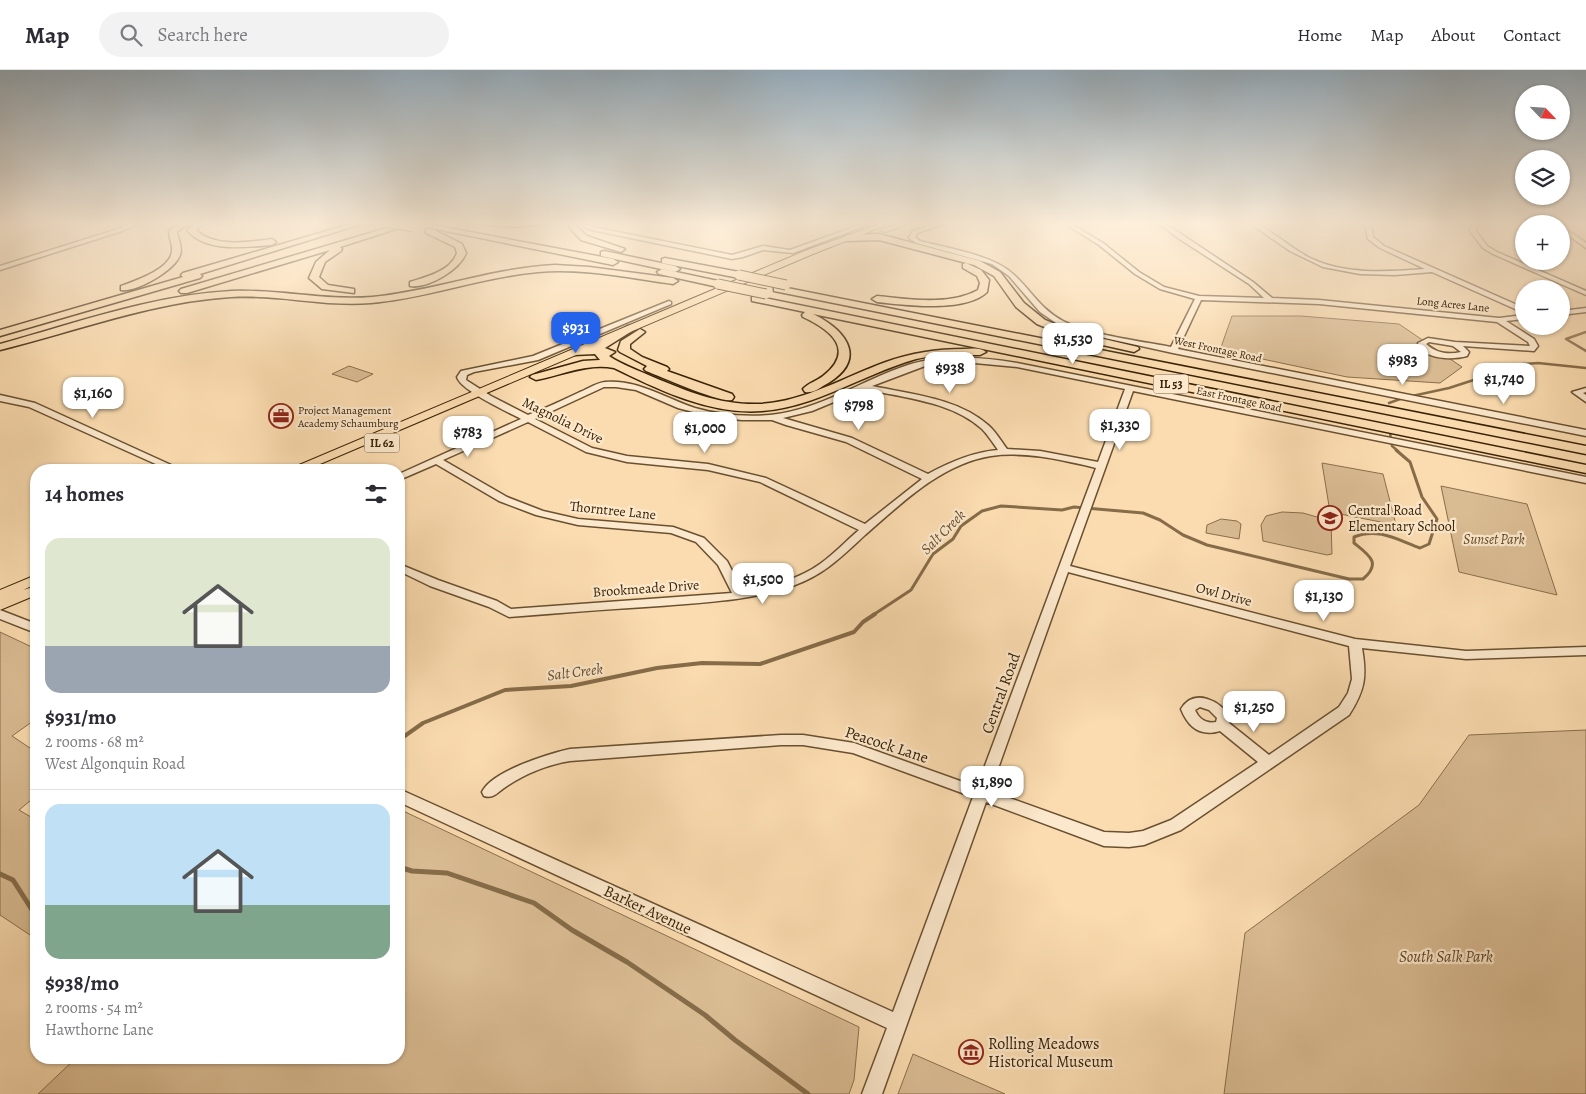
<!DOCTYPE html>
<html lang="en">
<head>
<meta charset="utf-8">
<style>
	:root { --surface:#fff; --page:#f2f2f3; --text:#2b2b33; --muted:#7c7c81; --line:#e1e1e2; --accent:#2563eb }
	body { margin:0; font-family:Alegreya,serif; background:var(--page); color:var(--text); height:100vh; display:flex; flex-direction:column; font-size:19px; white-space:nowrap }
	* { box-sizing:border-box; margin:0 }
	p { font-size:16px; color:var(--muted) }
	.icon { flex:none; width:28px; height:28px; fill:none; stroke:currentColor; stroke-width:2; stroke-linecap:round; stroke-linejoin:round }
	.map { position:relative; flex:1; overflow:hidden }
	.panel { position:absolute; left:30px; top:394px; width:375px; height:600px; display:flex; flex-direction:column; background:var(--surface); border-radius:20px; box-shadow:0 1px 4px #0004 }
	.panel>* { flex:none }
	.needle { width:32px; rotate:115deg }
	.fabs { position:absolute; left:1515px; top:15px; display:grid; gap:10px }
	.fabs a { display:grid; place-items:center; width:55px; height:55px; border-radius:50%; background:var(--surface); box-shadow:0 1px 4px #0004; font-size:25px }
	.price { position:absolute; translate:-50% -42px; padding:0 11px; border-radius:10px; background:#fff; color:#222; font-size:16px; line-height:32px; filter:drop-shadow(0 1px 2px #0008) }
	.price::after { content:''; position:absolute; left:50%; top:30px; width:15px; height:11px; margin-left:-8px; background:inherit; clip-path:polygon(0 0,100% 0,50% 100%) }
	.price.on { background:var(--accent); color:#fff }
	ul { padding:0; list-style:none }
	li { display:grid; align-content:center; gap:10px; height:265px; padding:0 15px }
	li+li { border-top:1px solid var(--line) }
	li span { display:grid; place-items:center; height:155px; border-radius:15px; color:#555 }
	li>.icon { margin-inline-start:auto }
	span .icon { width:90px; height:90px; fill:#fffc; stroke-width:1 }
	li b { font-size:21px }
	h2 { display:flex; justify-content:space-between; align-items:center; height:60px; padding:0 15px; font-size:21px }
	header { display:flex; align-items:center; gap:30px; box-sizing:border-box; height:70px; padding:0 25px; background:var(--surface); border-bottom:1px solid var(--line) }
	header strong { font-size:24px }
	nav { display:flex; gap:28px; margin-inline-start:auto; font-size:18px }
	.search { width:350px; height:45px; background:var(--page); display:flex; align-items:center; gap:12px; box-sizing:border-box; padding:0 18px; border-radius:28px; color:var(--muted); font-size:19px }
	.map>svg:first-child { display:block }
</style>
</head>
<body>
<header>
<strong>Map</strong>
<div class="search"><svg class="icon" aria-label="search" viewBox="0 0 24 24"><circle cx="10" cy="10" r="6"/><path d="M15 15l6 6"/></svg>Search here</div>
<nav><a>Home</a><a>Map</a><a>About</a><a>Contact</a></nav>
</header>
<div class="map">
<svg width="1586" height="1024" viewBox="0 0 1586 1024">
	<rect width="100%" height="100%" fill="#fbdcb0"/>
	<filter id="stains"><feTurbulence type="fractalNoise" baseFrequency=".004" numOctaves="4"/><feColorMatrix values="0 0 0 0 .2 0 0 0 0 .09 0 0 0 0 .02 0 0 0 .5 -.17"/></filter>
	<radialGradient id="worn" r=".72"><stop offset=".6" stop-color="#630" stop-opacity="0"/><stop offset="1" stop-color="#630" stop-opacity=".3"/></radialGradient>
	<g fill="#dabc93" stroke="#8a6f4c">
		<path d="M1232,246H1301L1399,254L1462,297L1440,313L1347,307L1220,280Z"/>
		<path d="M349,296L373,304L357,312L332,304Z"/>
		<path d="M1322,393L1383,404L1396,455L1330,442Z"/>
		<path d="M1441,416L1527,434L1557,525L1459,502Z"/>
		<path d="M1282,442L1303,443L1331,451L1332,484L1327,485L1263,471L1261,455L1266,446Z"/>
		<path d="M1221,449L1237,451L1241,454L1239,469L1206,463L1207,455Z"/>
		<path d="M0,562L36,579V649L12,666L36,682V726L19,740L36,750V869L0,845Z"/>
		<path d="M1586,660V1024H1224L1245,863L1419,735L1469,665Z"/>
		<path d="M399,739L859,957L854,1010L849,1024H38L76,988H399Z"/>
		<path d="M913,984L1005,1024H898Z"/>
	</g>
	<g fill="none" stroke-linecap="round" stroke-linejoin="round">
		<g stroke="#866c49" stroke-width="2.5">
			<path d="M1586,262L1566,269L1586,281"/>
			<path d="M1412,326L1449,318L1523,294L1538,293L1586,298"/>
			<path d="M1389,333L1403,328"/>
			<path d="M1390,363L1392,376L1398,381"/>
		</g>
		<path stroke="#866c49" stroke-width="3" d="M873,545L911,520L933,484L953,469L961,456L982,441L1001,436L1062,440L1074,437L1143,443L1160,450L1183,465L1207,475L1349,509H1363C1382,493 1369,485 1354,473V467C1378,457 1398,470 1420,478L1429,474L1437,449L1422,427L1410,392L1396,380"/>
		<path stroke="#866c49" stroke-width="4" d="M399,670L423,653L505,620L571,616L657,598L702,593L760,594L854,562L863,552L875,544"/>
		<g stroke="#866c49" stroke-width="5">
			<path d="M399,797L412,801L447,803L534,833L572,860L627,892L705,945L735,970L808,1024"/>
			<path d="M0,804L13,810L36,846"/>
		</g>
		<defs>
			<g id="minor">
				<path d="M134,152H141L122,161L0,200V196L118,159Z"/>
				<path d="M581,152H587L588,155L593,157L732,185L763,176L790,180L868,152H875L793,183L763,180L743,187L732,189L592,160L584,157Z"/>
				<path d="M942,152H949L917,163L915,167L920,171C947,178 993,185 1013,204C1032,221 1039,238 1063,251C1090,265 1140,271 1171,277L1195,229L1160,219L1135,204L1099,175L1062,152H1068L1103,173L1139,202L1164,217L1199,226L1264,228L1249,214L1178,168L1157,152H1163L1253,212L1272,228L1319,230L1499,248L1524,245V249L1506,251L1534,269L1538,276L1534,281L1463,276L1469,282L1467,286C1453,290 1424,290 1418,273L1428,268L1455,272L1530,276L1528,272L1497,252L1319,234L1201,230L1178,279L1586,360V366L1173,283L1082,263L1059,255L1040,242L1009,206L992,194L916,173L909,168L913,161ZM1429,272L1453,276L1461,282C1448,285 1436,283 1426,274Z"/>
				<path d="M1248,152H1254C1274,162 1290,178 1310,188C1345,205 1387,202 1425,199L1380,178L1368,169L1365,155L1362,152H1368L1371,154L1373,167L1384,176L1524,238V243L1432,202L1395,205L1360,204L1323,197L1290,181Z"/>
				<path d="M1473,152H1479L1476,161L1487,176L1497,182L1586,221V225L1493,184L1483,178L1470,161Z"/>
				<path d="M1561,155L1586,173V178L1561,160Z"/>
				<path d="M669,231L671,232V234L538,290L474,302L467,305L466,310L491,326L528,345C546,338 563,330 580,322C588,319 596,313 605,312C637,309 665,328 695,338C719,345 745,347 770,345C820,340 862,310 908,295C944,284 981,287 1017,293L1586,407V413L1133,321L1070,496L1355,569L1466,581L1586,577V585L1466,589L1362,578C1367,607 1365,620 1349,645L1181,760L1144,775L1129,777L1104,776L986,732L882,1024H862L887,958L399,732V719L893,942L973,727L853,683L803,675H781L570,691C546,695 524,704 504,718C497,723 493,729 484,726L482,722C492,701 548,684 570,679L781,665H803L854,673L977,717L1096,398C1062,390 1026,381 991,386C941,394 902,433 865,465C842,486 825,504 795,515C751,531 706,532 660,536C610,539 559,543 509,547L489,537L430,516L399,501V494L438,510L497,531L511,539L732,523L718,495L696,472L671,463L578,455L536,445L499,431L436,394L399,410V404L521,349C508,342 460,320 457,307L461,301L533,286ZM964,292L1017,297L1125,319L1098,392L1040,381L1007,379C1001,371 996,362 988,355C958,328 910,324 872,316L925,296ZM604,317H616L636,320L678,338L712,347L742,350H772L786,355L846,372L922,409L865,454L766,408L708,394L627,386L592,378L535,349ZM865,319C904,328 951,331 982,359C988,365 993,373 998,380C973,382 950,392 928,404L852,368L783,348L812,341ZM528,352L586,382L627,392L708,400L760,412L859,460C846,471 834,484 820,494C798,510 769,516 743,522L727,491L704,468L673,457L578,449L543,441L507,427L443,390ZM1068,502L1349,576L1352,609L1348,623L1339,637L1269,685L1229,653L1231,648C1221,631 1194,617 1181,639C1188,657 1200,667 1220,661L1258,692L1171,750L1143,761L1129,763L1104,762L990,721ZM1200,637L1209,640L1217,648L1216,652C1206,654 1199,649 1195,640Z"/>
				<path d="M1586,238V242L1561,245V241Z"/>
				<path d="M1586,318V322L1583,323L1586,325V332L1572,322Z"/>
				<path d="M0,325L35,333L182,400H169L29,337L0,331Z"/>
				<path d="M0,540L36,554V563L0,549Z"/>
			</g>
			<g id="major">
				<path d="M886,152H894L813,184L306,400H290L292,398L807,180Z"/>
				<path d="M904,152H912L886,162L880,161Z"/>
				<path d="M36,505V514L23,520L36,516V525L0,540V520Z"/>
			</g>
			<g id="highway">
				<path d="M180,152H189L177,162C178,169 183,178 180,185C175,200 136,223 121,220V216C135,211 171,199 172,181C173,175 169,168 169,161Z"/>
				<path d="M197,152H205L196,160C215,178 249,172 272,169L276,172L272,175C245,177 206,183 187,160Z"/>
				<path d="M357,152H368L200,204L202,206L200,208L0,266V260L183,207L181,205L183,203Z"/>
				<path d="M407,152H418L340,177L342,179L341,181L325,192L319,207L328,215L354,219V223L322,219L309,208L316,192L330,180L187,223H181L179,221L181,219Z"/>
				<path d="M476,152H552L548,154L512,157L480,154Z"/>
				<path d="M571,152H579L577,157L587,166L625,179L621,182L581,170L569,157Z"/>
				<path d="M433,155L613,189L618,192L613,195L436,159H433Z"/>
				<path d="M426,159H432L462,174L466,183C460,200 427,219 410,216V212C426,207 451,201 457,183L455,177L426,163Z"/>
				<path d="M879,164L980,191L1000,202L1024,233L1045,250L1078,263L1138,277L1139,279L1134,282L1071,268L1037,254L1016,237L994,206L974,195L879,170L847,171L843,168L847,165Z"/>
				<path d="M604,181L675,196L680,199L675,202L601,186V182Z"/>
				<path d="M665,188L739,202L744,205L739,208L662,193V189Z"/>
				<path d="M966,193L981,200L989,210L987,222C966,243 904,235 877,232L872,229L877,226C908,229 949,236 978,220L980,213L977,206L963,198V194Z"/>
				<path d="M555,195L589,197L673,208L678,211L673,214C628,208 583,198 538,202C481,207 428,228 371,233C324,237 278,224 231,227C151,232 77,261 0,280V274C76,253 153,225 232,221C279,219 326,231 372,227C434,221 493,198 555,195Z"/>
				<path d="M662,199L718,211L723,214L718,217L659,204L657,202Z"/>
				<path d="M777,216L1586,376V384L774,221V217Z"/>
				<path d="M755,226L1586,395V403L813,244C850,262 868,292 823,316C817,320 812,323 805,322L803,319C808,313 817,311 823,306C856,280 831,260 803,247L802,245L805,242L752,231V227Z"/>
				<path d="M628,256L632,257L633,259L632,261L605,278L615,282L609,286C622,295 638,300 653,307C689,322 720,335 759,334C804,332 844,307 886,292C911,283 936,279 964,279C971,279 980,277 986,282L980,285C959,285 936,284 916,289C863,304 817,337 762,341C710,345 659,320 614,298C586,293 563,305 536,310L530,307L532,305L583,291L600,290L595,284L574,285L568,282L574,279L594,277L596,274Z"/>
				<path d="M640,259L645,262L630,274V279L642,287L667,297L669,299L667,301L732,324L734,327L732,330C719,333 662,307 646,301L644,299L647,296L620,282L618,280L621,271Z"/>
			</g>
		</defs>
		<use href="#minor" stroke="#6a5030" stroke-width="3"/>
		<use href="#major" stroke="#392205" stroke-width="2"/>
		<use href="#highway" stroke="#392205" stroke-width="3"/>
		<use href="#minor" fill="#fce8cc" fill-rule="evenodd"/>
		<use href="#major" fill="#fbdcb0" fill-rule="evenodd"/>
		<use href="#highway" fill="#fbdcb0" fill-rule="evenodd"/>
		<defs>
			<g id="highway-bridge">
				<path d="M385,152L414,157"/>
				<path d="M739,205L786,215"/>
				<path d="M718,214L766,224"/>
			</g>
		</defs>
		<use href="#highway-bridge" stroke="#392205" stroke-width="11" stroke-linecap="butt"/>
		<use href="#highway-bridge" stroke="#fbdcb0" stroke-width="9"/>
	</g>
	<linearGradient id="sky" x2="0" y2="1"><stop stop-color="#95abba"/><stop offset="0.52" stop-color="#fdefdb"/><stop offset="1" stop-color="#fdefdb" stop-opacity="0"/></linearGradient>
	<rect width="1586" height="295" fill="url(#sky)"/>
	<defs>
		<symbol id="office-ring" viewBox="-11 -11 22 22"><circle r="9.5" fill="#fce8cc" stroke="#8f2418" stroke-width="1.5"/><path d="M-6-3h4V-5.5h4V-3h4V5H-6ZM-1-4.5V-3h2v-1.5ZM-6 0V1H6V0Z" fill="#8f2418"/></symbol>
		<symbol id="school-ring" viewBox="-11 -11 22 22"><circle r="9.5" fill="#fce8cc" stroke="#8f2418" stroke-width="1.5"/><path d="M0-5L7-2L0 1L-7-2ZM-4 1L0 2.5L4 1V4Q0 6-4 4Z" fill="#8f2418"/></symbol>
		<symbol id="museum-ring" viewBox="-11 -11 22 22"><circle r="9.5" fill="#fce8cc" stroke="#8f2418" stroke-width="1.5"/><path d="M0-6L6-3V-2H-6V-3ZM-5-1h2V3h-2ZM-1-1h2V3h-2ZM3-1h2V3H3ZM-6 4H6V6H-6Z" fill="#8f2418"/></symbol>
	</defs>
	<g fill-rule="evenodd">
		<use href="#office-ring" x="267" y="332" width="28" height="28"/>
		<use href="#school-ring" x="1316" y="434" width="28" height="28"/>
		<use href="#museum-ring" x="957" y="968" width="28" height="28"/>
	</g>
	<g text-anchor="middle" stroke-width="4.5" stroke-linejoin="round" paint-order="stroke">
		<g font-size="11" fill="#392205" stroke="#fce8cc">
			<text transform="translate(1453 234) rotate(6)" y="4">Long Acres Lane</text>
			<text transform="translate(1218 279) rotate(12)" y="4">West Frontage Road</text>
			<text transform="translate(1239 329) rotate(12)" y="4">East Frontage Road</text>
		</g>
		<g font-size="11" fill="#392205" stroke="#fce8cc" text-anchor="start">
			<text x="298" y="344">Project Management<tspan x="298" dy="13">Academy Schaumburg</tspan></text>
		</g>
		<g fill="#fce8cc" stroke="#745d41" stroke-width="1">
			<rect x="1153.5" y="304.5" width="35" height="19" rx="4"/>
			<rect x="364.5" y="363.5" width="35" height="19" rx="4"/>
		</g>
		<g font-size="12" font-weight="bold" fill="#392205">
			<text x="1171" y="318">IL 53</text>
			<text x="382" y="377">IL 62</text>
		</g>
		<g font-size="14" fill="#392205" stroke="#fce8cc">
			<text transform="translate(563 350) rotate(26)" y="5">Magnolia Drive</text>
			<text transform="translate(613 440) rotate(6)" y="5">Thorntree Lane</text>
			<text transform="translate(646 518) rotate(-4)" y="5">Brookmeade Drive</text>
			<text transform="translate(1224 524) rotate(15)" y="5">Owl Drive</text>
		</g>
		<g font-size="14" fill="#392205" stroke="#fce8cc" text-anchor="start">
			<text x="1348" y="445">Central Road<tspan x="1348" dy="16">Elementary School</tspan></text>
		</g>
		<g font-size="14" font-style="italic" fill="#614828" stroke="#fce8cc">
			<text x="1494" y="474">Sunset Park</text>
		</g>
		<g font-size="15" font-style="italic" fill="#664d2d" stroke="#fce8cc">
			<text transform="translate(943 462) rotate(-45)" y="5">Salt Creek</text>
			<text transform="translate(575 602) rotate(-7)" y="5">Salt Creek</text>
		</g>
		<g font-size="16" fill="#392205" stroke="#fce8cc">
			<text transform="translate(1000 623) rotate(-70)" y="6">Central Road</text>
			<text transform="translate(887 674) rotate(18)" y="6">Peacock Lane</text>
			<text transform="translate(648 839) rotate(25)" y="6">Barker Avenue</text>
		</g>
		<g font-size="16" font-style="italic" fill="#614828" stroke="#fce8cc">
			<text x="1446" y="892">South Salk Park</text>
		</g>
		<g font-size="16" fill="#392205" stroke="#fce8cc" text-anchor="start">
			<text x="988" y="979">Rolling Meadows<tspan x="988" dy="18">Historical Museum</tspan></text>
		</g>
	</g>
	<rect width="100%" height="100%" filter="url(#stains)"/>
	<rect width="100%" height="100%" fill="url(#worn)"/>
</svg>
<div class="fabs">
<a><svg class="needle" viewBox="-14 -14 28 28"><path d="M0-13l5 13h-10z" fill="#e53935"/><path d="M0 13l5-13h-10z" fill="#7c7c81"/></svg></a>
<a><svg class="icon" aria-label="layers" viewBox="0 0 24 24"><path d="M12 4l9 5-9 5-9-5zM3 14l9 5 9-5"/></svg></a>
<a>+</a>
<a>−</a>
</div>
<b class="price on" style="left:576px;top:284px">$931</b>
<b class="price" style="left:1073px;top:295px">$1,530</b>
<b class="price" style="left:1403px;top:316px">$983</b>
<b class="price" style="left:950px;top:324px">$938</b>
<b class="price" style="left:1504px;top:335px">$1,740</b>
<b class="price" style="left:93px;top:349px">$1,160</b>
<b class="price" style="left:859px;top:361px">$798</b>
<b class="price" style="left:1120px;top:381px">$1,330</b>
<b class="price" style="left:705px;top:384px">$1,000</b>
<b class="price" style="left:468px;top:388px">$783</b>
<b class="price" style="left:763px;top:535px">$1,500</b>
<b class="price" style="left:1324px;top:552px">$1,130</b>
<b class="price" style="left:1254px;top:663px">$1,250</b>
<b class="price" style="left:992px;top:738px">$1,890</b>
<section class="panel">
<h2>14 homes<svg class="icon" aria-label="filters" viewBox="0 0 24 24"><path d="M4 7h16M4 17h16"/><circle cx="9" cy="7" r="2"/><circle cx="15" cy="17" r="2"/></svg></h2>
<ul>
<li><span style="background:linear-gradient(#dfe7d0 70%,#9aa5b1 0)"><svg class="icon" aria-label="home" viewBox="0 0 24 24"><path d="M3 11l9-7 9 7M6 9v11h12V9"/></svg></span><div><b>$931/mo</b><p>2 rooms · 68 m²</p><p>West Algonquin Road</p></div></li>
<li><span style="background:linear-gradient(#bfe0f5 65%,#7fa58c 0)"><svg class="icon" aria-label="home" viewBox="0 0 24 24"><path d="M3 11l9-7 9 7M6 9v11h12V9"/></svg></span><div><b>$938/mo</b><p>2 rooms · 54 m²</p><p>Hawthorne Lane</p></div></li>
</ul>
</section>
</div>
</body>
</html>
